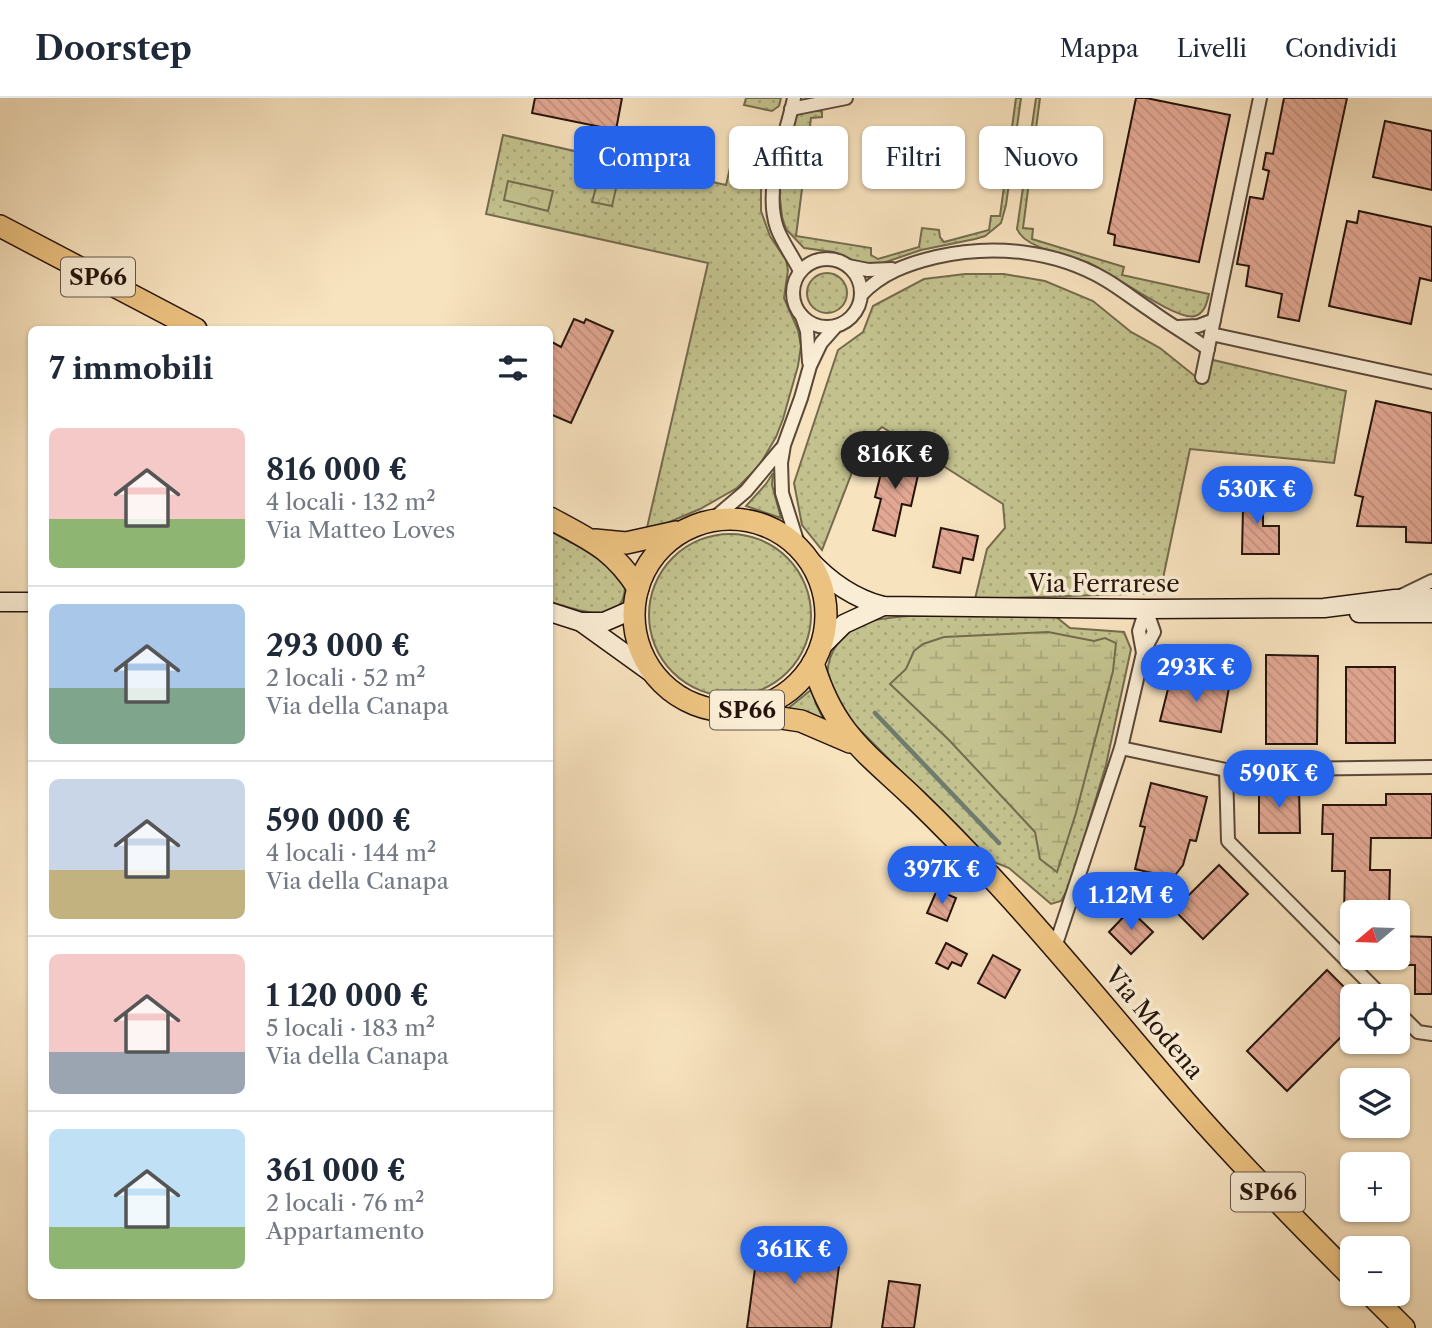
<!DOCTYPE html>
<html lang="it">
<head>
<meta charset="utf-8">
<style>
	:root { --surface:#fff; --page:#f2f2f3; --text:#1f2937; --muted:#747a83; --line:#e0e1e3; --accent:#2563eb }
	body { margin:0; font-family:"Libre Caslon Text",serif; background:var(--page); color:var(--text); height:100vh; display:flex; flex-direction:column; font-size:26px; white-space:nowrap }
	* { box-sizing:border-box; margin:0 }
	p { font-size:23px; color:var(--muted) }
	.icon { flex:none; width:38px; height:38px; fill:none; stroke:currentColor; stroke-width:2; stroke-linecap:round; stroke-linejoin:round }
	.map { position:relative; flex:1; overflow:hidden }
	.side { position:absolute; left:28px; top:228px; width:525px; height:973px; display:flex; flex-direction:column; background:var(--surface); border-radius:10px; box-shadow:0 2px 5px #0004 }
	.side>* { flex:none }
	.banner { position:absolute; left:574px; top:28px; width:665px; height:63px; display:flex; gap:14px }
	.needle { width:46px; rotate:251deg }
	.buttons { position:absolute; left:1340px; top:802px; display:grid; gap:14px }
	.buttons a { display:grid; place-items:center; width:70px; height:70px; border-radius:10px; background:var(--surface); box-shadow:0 2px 5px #0004; font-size:35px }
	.price { position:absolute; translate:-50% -60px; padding:0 16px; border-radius:24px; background:var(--accent); color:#fff; font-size:23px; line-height:46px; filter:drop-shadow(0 2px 4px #0008) }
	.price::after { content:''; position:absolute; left:50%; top:42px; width:21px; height:16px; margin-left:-10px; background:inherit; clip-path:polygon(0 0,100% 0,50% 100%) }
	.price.current { background:#222; color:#fff }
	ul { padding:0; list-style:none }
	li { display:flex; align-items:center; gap:21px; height:175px; padding:0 21px }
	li+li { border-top:2px solid var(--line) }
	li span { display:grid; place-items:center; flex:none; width:196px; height:140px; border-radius:10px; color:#555 }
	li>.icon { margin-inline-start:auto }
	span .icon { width:84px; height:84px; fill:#fffc; stroke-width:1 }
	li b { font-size:30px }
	h2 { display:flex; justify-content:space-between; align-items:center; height:84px; padding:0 21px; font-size:30px }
	.tag { padding:0 24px; border-radius:10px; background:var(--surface); box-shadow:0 2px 5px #0004; font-size:24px; line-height:63px }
	.tag.current { background:var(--accent); color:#fff }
	header { display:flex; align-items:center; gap:42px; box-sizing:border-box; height:98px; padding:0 35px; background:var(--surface); border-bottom:2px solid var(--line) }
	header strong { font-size:33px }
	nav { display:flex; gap:38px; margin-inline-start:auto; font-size:24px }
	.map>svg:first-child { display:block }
</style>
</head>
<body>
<header>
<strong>Doorstep</strong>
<nav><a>Mappa</a><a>Livelli</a><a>Condividi</a></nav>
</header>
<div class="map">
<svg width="1432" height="1230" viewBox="0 0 1432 1230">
	<defs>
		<pattern id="grass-dots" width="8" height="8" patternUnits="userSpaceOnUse" patternTransform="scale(1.75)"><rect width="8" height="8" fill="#c3c28e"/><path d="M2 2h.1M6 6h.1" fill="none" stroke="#a7a679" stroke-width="1.8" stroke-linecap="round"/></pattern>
		<pattern id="wetland-marsh" width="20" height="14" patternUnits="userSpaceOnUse" patternTransform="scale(1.75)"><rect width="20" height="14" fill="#c3c28e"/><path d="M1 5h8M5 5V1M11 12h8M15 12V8" fill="none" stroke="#a7a679"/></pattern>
		<pattern id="park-crowns" width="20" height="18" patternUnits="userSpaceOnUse" patternTransform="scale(1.75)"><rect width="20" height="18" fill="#c3c28e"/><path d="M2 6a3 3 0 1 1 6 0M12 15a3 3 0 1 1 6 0" fill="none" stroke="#a7a679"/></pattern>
		<pattern id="building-back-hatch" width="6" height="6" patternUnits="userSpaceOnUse" patternTransform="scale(1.75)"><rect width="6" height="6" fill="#e3a894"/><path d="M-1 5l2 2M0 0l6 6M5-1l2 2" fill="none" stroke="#c3907e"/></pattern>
	</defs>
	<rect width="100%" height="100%" fill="#f8e3bf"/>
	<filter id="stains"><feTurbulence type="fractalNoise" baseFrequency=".00286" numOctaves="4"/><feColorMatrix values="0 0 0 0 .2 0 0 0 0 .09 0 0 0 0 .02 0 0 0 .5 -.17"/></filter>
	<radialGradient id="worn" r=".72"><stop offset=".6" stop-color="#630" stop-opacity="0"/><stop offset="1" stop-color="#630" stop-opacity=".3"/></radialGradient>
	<g fill="url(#grass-dots)" stroke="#746b4d" stroke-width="2">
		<path d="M746,0H781L779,8L772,13L744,7Z"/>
		<path d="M1016,0H1021L1006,107L1001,125L985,138L975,141L921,152L880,166L859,165L834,154L804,150L786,131L782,119L779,92L797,16L817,12L822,14V19L811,20L796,138L871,150V157L878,161L919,149L922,130L939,132L940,139L944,144L989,132L991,118H1000Z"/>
		<path d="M1036,0H1040L1023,130L1033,131L1032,141L1124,169L1122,177L1209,196C1207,204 1205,215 1195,218C1178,224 1110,174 1089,165C1069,157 1025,151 1017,131Z"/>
		<path d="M739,32L762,37L770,46L761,92V113L770,138L786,162L788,172L784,200L798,232L801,248L798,268L783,321L776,339L759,368L737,390L700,411L646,434L708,165L486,116L503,37L726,87Z"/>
		<circle cx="827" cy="195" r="20"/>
		<path d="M965,176H1004L1045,183L1093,203L1131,234L1160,250L1201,283L1213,262L1346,293L1334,365L1190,351L1160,495L975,501L987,451L1005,430L1003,406L882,329L863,346L822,452L802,427L794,385L838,252L863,234L873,208L924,181Z"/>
		<path d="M773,375L772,387L781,420L746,408L766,386Z"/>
		<path d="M550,433L609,464L625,484C627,533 577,511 550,504Z"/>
		<circle cx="730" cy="517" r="81"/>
		<path d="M909,518H1055L1070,530L1124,534L1131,551L1106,667L1070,787L1061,803L1051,806L1009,770L989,762L852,624C843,612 833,600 829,586C822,557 844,530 871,523C883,520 896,519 909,518Z"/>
		<path d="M812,591L816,606L825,624L786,612Z"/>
	</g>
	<path fill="url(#wetland-marsh)" stroke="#746b4d" stroke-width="2" d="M1048,534L1094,543L1105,540L1116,545L1113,573L1076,715L1057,774L1040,761L1035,734L948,641L890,586L906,571L914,553L923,546L944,539Z"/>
	<g fill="url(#park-crowns)" stroke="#746b4d" stroke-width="2">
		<path d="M598,82L617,86L612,108L592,104Z"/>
		<path d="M508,83L553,93L548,113L504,102Z"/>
	</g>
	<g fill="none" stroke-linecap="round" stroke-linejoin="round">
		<path stroke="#6e7b6d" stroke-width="4.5" d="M875,615L999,745"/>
	</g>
	<g fill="url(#building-back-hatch)" stroke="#25140c" stroke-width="2">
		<path d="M535,0H622L616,32L532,15Z"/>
		<path d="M1136,0H1146L1230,17L1199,164L1114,147L1115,137L1108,135Z"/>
		<path d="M1284,0H1347L1299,223L1278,219L1282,196L1246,188L1249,168L1237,166L1250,99L1263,101L1269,73L1263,71L1266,55L1273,56Z"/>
		<path d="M1385,23L1432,33V92L1373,79Z"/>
		<path d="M1359,113L1432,129V183L1420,180L1411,226L1329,208L1347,123L1357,125Z"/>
		<path d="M574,221L584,225L586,221L613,233L571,325L550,316V243L561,249Z"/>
		<path d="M1376,303L1432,315V445L1406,444V429L1357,428L1363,399L1355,397Z"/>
		<path d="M886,355L921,364L911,408L902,406L895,438L873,432L881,401L875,399Z"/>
		<path d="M1240,391H1263V428H1279V456H1242L1243,410H1240Z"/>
		<path d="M941,430L978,438L973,462L963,460L960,475L933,469Z"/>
		<path d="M1266,557L1318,558L1317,646H1266Z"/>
		<rect x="1346" y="569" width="49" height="76"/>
		<path d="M1170,583L1230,584L1221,634L1160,623Z"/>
		<path d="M1151,685L1207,699L1196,743L1190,742L1183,767L1173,780L1135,771L1145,729L1140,728Z"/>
		<path d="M1299,689L1300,735H1259V690Z"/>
		<path d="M1386,696H1432V740H1371L1370,772H1390L1389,814H1344L1345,773H1332L1333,736H1322L1323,707H1386Z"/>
		<path d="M1219,767L1248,796L1203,841L1174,812Z"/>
		<path d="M937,792L956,800L947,823L927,815Z"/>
		<path d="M1130,812L1153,834L1131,856L1109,834Z"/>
		<path d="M1398,838L1432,839V896H1415V867H1400Z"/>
		<path d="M946,845L967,856L961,868L952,864L948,871L936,865Z"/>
		<path d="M993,857L1020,872L1005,900L978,885Z"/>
		<path d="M1327,872L1353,898V927L1287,993L1247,953Z"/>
		<path d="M759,1141L841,1152L831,1230H747Z"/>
		<path d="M889,1183L920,1187L914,1230H882Z"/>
	</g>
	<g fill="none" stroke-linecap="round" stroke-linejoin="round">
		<defs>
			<g id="street">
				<path d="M794,0C786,40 763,89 777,130C782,144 793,159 800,173"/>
				<path d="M791,11L846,0"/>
				<circle cx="827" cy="195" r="34"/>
				<path d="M848,168L868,172L892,171"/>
				<path d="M861,197C882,175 907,166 936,159C993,146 1055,152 1106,182C1121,191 1135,202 1150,212C1169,226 1189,237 1208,251"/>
				<path d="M802,218L807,233L809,264"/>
				<path d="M1178,229L1198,228L1214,222"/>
				<path d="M1211,236L1432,284"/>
				<path d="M1202,279L1260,0"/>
				<path d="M712,422L746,393L781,351"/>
				<path d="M799,449L782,395L781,365L784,347L801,300L810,268L821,245L836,228"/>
				<path d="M1401,498L1432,483"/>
				<path d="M1143,555L1139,533L1146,511"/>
				<path d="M1121,650L1226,672L1432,669"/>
				<path d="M1226,672L1228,743L1382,898"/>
				<path d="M1055,849L1121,650L1143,555L1154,534L1146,511"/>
				<path d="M1398,914L1418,934L1432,936"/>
			</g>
			<g id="secondary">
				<path d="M808,460C829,483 852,500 883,508L1146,511L1324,510L1395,501L1432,500"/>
				<path d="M0,504H32"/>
				<path d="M550,514L581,524L656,578"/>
				<path d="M1359,515H1432"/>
				<path d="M581,524H604L634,511"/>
				<path d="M822,548L844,526L883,508"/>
			</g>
			<g id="primary">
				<path d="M0,128L196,231"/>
				<path d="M550,420C590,442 612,450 638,490"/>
				<circle cx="730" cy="517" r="96"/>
				<path d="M595,442L626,445L676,434"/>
				<path d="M813,565C834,636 867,655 916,702C943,728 969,755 994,782C1060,853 1121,929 1185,1003C1238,1064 1295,1122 1353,1180"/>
				<path d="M747,615L801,623L850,644"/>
				<path d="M1369,1195L1404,1230"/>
			</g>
		</defs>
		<use href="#street" stroke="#5a4839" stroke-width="16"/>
		<use href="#secondary" stroke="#25140c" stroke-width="21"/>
		<use href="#primary" stroke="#25140c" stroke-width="24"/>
		<use href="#street" stroke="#faedd5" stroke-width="12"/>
		<use href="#secondary" stroke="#faedd5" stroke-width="18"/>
		<use href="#primary" stroke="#ecc280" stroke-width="21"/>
	</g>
	<g text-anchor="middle" stroke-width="7" stroke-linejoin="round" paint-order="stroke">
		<g fill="#faedd5" stroke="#655548" stroke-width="2">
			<rect x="61" y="159.5" width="74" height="39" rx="5"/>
			<rect x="710" y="592.5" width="74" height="39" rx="5"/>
			<rect x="1231" y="1074.5" width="74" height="39" rx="5"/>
		</g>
		<g font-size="23" font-weight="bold" fill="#25140c">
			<text x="98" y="187">SP66</text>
			<text x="747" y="620">SP66</text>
			<text x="1268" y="1102">SP66</text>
		</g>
		<g font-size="24" fill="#25140c" stroke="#faedd5">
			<text x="1104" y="494">Via Ferrarese</text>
			<text transform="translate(1154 925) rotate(50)" y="8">Via Modena</text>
		</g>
	</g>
	<rect width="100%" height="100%" filter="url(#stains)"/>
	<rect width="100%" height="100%" fill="url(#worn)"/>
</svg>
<div class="buttons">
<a><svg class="needle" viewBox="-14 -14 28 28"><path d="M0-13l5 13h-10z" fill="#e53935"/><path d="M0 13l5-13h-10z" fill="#747a83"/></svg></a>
<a><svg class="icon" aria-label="locate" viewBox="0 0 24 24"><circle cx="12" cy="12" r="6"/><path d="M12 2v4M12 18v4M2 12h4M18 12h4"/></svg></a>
<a><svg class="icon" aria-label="layers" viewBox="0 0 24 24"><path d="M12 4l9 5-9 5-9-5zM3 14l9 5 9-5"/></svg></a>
<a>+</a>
<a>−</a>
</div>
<b class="price current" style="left:895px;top:393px">816K €</b>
<b class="price" style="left:1257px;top:428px">530K €</b>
<b class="price" style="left:1196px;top:606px">293K €</b>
<b class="price" style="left:1279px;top:712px">590K €</b>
<b class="price" style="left:942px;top:808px">397K €</b>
<b class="price" style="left:1131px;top:834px">1.12M €</b>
<b class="price" style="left:794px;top:1188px">361K €</b>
<div class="banner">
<a class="tag current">Compra</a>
<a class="tag">Affitta</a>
<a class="tag">Filtri</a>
<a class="tag">Nuovo</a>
</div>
<section class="side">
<h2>7 immobili<svg class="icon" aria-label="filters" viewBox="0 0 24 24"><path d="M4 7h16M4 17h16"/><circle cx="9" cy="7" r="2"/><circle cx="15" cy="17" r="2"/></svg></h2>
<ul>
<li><span style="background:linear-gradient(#f6c9c9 65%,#8fb573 0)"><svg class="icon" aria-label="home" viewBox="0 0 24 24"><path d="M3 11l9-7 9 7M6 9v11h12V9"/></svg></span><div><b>816 000 €</b><p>4 locali · 132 m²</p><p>Via Matteo Loves</p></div></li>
<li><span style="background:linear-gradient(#a9c7e8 60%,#7fa58c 0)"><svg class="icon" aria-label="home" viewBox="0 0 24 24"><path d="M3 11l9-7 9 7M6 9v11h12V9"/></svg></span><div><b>293 000 €</b><p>2 locali · 52 m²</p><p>Via della Canapa</p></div></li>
<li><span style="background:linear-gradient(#c9d6e8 65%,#c2b280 0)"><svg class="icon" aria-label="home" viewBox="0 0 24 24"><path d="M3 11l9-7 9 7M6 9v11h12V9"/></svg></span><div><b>590 000 €</b><p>4 locali · 144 m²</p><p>Via della Canapa</p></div></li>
<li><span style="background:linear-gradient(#f6c9c9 70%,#9aa5b1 0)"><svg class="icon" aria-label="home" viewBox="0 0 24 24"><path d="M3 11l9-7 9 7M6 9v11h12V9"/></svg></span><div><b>1 120 000 €</b><p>5 locali · 183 m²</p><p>Via della Canapa</p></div></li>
<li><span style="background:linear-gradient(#bfe0f5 70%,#8fb573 0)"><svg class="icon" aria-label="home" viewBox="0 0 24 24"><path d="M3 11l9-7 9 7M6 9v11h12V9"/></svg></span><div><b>361 000 €</b><p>2 locali · 76 m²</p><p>Appartamento</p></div></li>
</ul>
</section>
</div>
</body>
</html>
